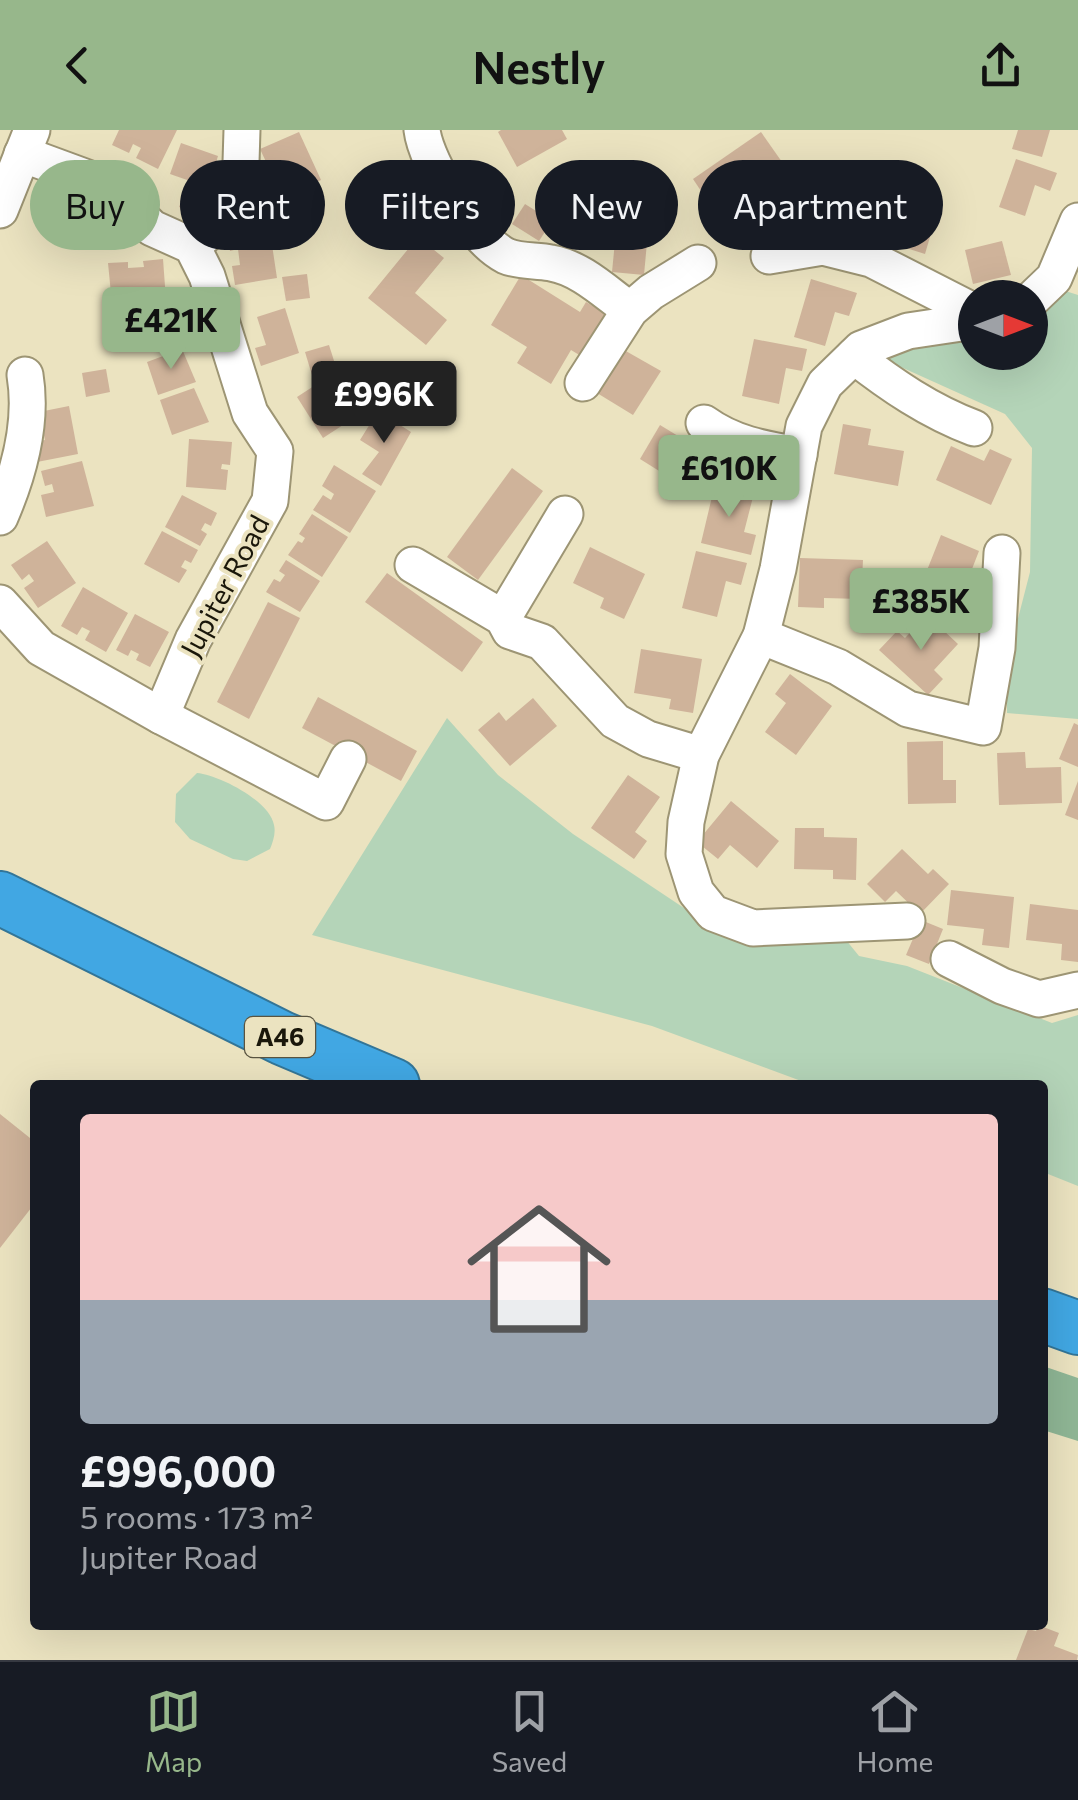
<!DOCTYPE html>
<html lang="en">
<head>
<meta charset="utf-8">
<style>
	:root { --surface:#171b24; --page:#20242c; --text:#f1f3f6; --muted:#9ea1a6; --line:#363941; --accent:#97b78b }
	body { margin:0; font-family:Commissioner,sans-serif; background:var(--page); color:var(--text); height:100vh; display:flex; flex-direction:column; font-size:38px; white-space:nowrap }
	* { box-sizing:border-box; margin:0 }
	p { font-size:32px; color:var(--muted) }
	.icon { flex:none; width:55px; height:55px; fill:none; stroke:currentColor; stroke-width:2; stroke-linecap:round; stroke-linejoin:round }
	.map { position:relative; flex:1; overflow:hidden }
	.sheet { position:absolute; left:30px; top:950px; width:1018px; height:550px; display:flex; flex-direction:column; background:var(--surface); border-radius:10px; box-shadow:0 10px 40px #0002 }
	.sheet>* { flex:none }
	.banner { position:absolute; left:30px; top:30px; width:1020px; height:90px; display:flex; gap:20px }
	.needle { width:65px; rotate:90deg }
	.fabs { position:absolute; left:958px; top:150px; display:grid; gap:20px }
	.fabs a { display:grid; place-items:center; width:90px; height:90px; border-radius:50%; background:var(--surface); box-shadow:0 10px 40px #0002; font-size:50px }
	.price { position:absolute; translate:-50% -85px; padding:0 22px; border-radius:10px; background:var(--accent); color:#111; font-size:32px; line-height:65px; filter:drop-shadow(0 2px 5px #0008) }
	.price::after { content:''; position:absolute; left:50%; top:60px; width:30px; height:22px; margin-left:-15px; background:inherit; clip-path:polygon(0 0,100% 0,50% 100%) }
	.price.current { background:#222; color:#fff }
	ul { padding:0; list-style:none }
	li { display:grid; align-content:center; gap:20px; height:530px; padding:0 50px }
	li span { display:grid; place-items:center; height:310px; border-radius:10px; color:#555 }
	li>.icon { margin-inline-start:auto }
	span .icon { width:180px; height:180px; fill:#fffc; stroke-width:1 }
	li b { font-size:42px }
	.chip { padding:0 35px; border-radius:45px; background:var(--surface); box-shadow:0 10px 40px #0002; font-size:35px; line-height:90px }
	.chip.current { background:var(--accent); color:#111 }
	header { display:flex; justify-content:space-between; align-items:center; height:130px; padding:0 50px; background:var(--accent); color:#111; font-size:45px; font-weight:600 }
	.tab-bar { display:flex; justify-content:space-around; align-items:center; height:140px; border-top:2px solid var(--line); background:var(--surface); font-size:28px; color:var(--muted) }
	.tab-bar a { display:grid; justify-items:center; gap:5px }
	.tab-bar .current { color:var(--accent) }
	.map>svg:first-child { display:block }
</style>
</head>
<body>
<header><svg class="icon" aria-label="back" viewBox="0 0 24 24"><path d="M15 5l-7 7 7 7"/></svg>Nestly<svg class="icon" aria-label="share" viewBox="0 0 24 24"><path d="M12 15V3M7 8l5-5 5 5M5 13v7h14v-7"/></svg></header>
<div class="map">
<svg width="1078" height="1530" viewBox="0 0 1078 1530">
	<rect width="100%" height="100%" fill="#ebe3c0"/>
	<g fill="#b4d4b8">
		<path d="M1050,156L1078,165V589L1007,583V531L1030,442L1032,318L1005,284L861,219L975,191V222H1030V171Z"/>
		<path d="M447,588L498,645L573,704L729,808L846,810L859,826L907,836L1052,893L1078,885V1056L1043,1042L1042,955H812L652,896L312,805Z"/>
		<path d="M197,643C219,645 270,671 274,695C276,703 273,712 270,719L247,731L233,729L190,709L175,692L176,664Z"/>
	</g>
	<path fill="#8fb695" d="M1043,1236L1078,1248V1311L1043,1300Z"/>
	<g fill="#cfb39a">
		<path d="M119,0H177L158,39L136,28L141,18L133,14L129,23L112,15Z"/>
		<path d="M501,0H562L567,9L517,37L498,2Z"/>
		<path d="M1018,0H1050L1042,27L1012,19Z"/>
		<path d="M299,2L321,50L282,68L275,50L281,48L274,33L268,36L260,19Z"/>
		<path d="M761,2L782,32L713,79L693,49Z"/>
		<path d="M181,13L218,26L200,84L179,77L190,51L170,44Z"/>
		<path d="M1016,29L1057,43L1050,61L1035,55L1025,86L999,77Z"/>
		<path d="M623,33L654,36L644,145L612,142L617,91L599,89L600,80L574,78L576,45L622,49Z"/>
		<path d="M855,57L937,83L925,124L843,98Z"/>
		<path d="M321,62L324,86L300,90L297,66Z"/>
		<path d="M525,74L552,91L539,111L512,94Z"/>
		<path d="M269,95L277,148L235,155L232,136L240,135L238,119L230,121L227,102Z"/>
		<path d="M418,107L444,128L415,163L447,190L426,215L368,168Z"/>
		<path d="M1002,111L1011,145L973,154L965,120Z"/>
		<path d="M163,129L166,170L112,174L108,133L128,132V138L144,137L143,131Z"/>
		<path d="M307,144L310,168L286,171L282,147Z"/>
		<path d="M521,145L580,182L586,172L612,187L586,229L571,220L551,254L517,233L527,217L491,195Z"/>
		<path d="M811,149L857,163L849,186L835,182L825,216L794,207Z"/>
		<path d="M191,174L193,198L168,200L166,176Z"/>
		<path d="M285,178L299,223L261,236L255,218L266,215L257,187Z"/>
		<path d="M754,209L807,219L802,241L786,238L779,274L742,266Z"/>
		<path d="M329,215L336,237L312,245L305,222Z"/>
		<path d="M617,216L661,241L633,285L597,263Z"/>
		<path d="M182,219L196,252L158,265L147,232Z"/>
		<path d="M106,239L110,262L86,267L82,243Z"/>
		<path d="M337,241L363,282L323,308L297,267Z"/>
		<path d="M194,258L209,292L172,305L160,270Z"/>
		<path d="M69,276L78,324L37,332L33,312L45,310L39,282Z"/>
		<path d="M378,281L411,302L381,356L362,344L379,322L360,310Z"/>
		<path d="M843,294L871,299L868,315L904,321L898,356L834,344Z"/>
		<path d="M660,295L701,320L680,354L640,329Z"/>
		<path d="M189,309L232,312L230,335L222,334L221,339L228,340L226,360L186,357Z"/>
		<path d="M951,316L984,331L990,319L1012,329L991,375L936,350Z"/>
		<path d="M82,331L94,376L46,387L41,365L54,362L52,354L45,356L41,341Z"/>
		<path d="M334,335L376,361L350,403L313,380L323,365L331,370L334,364L322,356Z"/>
		<path d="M512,338L543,361L478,450L447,427Z"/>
		<path d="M715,354L754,363L744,402L756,405L751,425L701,413Z"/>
		<path d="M182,365L217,383L211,396L205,393L201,400L207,404L200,416L165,397Z"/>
		<path d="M312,384L348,407L322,447L288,425L298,411L302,413L305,408L299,404Z"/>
		<path d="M162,401L198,420L191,433L185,430L181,437L187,440L179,453L144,434Z"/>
		<path d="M941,405L979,421L965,457L977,461L968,483L918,463Z"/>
		<path d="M47,411L76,453L38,478L24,458L34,451L29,444L22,450L11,435Z"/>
		<path d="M590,417L645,444L624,489L600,478L604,468L573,453Z"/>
		<path d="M696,421L747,433L741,455L726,451L717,487L682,478Z"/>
		<path d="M800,428L863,430L861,469L824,468V478L798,477Z"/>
		<path d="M286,430L320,451L300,482L266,462L274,449L280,452L285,445L279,441Z"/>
		<path d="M387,443L483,512L462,542L365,472Z"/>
		<path d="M83,457L128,483L106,522L85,510L90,501L82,497L77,505L61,496Z"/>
		<path d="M268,472L300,488L249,589L217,572Z"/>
		<path d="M135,484L169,502L150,537L136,530L139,524L131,520L128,526L116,520Z"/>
		<path d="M927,485L958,514L934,540L943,549L928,565L879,520L897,501L905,508Z"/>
		<path d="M641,519L702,529L693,583L669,579L671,569L634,563Z"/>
		<path d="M790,544L832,576L796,625L765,602L786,573L775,564Z"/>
		<path d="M318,567L417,621L401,651L302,598Z"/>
		<path d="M533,568L557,596L510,636L478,600L499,582L506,591Z"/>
		<path d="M1074,593L1078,595V637L1059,629Z"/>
		<path d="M943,611V650H956V673L908,674L907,612Z"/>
		<path d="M1025,622L1026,638L1061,637L1062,673L999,675L997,623Z"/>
		<path d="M628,645L660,667L635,702L647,711L634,729L591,698Z"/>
		<path d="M1078,651V690L1065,685Z"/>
		<path d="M731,671L779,711L757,738L730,715L718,729L697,712Z"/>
		<path d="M795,698H824V707L857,708L856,750L833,749V740L794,739Z"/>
		<path d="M902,719L928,744L933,739L949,754L920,784L896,761L885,772L867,754Z"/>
		<path d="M951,760L1014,767L1009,818L982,815L984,799L947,795Z"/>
		<path d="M1030,774L1078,780V832L1061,830L1062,814L1026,810Z"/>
		<path d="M921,790L943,799L929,834L906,825Z"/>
		<path d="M0,984L35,1012V1073L0,1118Z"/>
		<path d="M1038,1495L1059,1503L1054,1516L1078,1525L1077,1530H1016L1028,1499L1036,1501Z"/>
	</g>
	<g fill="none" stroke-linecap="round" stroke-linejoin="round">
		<defs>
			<g id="minor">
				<path d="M422,0C426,34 474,110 506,126C519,132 537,130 551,133C581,138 606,163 630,180"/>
				<path d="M22,24L109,56L152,98L192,116L207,146L250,283L275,321L270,371L193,510L161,586"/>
				<path d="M0,80L32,0"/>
				<path d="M192,116L220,93L240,64L242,0"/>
				<path d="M769,126L823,117L871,129L975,182"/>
				<path d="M1030,171L1054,148L1078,91"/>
				<path d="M854,226C891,255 929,281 974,298"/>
				<path d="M583,253L630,180L651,162L698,133"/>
				<path d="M704,293C733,314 764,319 799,325"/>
				<path d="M0,387C19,343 33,293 25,245"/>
				<path d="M413,435L503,488L510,501L542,512L615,591L648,609L701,625"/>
				<path d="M0,473L41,518L161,586L326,672L348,629"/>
				<path d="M503,488L565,384"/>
				<path d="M761,506L838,537L908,579L983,597L997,518L1002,423"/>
				<path d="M907,791L753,798L713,783L696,762L684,724L686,692L701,625L761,506L778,439L804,296L825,254L861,219L908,201L975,191"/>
				<path d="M949,829L1002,856L1039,869L1078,860"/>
			</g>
			<g id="highway">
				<path d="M0,768L282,908L393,955"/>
				<path d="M1042,1185L1078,1198"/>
			</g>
		</defs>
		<use href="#minor" stroke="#9d9574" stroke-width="39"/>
		<use href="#highway" stroke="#337597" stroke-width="56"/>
		<use href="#minor" stroke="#fff" stroke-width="35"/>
		<use href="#highway" stroke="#41a7e3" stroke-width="52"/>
	</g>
	<g text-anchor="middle" stroke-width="8" stroke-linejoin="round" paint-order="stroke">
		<rect fill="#ebe3c0" stroke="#595441" stroke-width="2.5" x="245" y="887" width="70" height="40" rx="8"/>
		<g font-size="25" font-weight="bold" fill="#1a170a">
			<text x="280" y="916">A46</text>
		</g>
		<g font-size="28" fill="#1a170a" stroke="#ebe3c0">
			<text transform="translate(225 456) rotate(-62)" y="10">Jupiter Road</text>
		</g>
	</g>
</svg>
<div class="fabs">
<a><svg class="needle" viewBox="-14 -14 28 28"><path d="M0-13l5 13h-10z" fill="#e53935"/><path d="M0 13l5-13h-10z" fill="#9ea1a6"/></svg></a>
</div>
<b class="price" style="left:171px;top:242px">£421K</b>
<b class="price current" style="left:384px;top:316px">£996K</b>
<b class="price" style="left:729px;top:390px">£610K</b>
<b class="price" style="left:921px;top:523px">£385K</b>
<div class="banner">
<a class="chip current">Buy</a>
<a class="chip">Rent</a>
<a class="chip">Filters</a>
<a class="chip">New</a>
<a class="chip">Apartment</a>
</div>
<section class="sheet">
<ul>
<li><span style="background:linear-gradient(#f6c9c9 60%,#9aa5b1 0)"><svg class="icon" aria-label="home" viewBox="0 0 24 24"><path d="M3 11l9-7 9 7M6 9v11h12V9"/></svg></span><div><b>£996,000</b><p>5 rooms · 173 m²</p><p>Jupiter Road</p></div></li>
</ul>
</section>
</div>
<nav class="tab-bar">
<a class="current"><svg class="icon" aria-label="map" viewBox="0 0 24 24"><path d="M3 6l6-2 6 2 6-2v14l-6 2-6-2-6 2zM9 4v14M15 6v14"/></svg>Map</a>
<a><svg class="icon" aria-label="saved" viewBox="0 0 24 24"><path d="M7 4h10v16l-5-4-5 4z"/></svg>Saved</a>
<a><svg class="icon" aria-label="home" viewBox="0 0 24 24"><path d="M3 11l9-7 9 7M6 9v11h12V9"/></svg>Home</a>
</nav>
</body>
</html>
